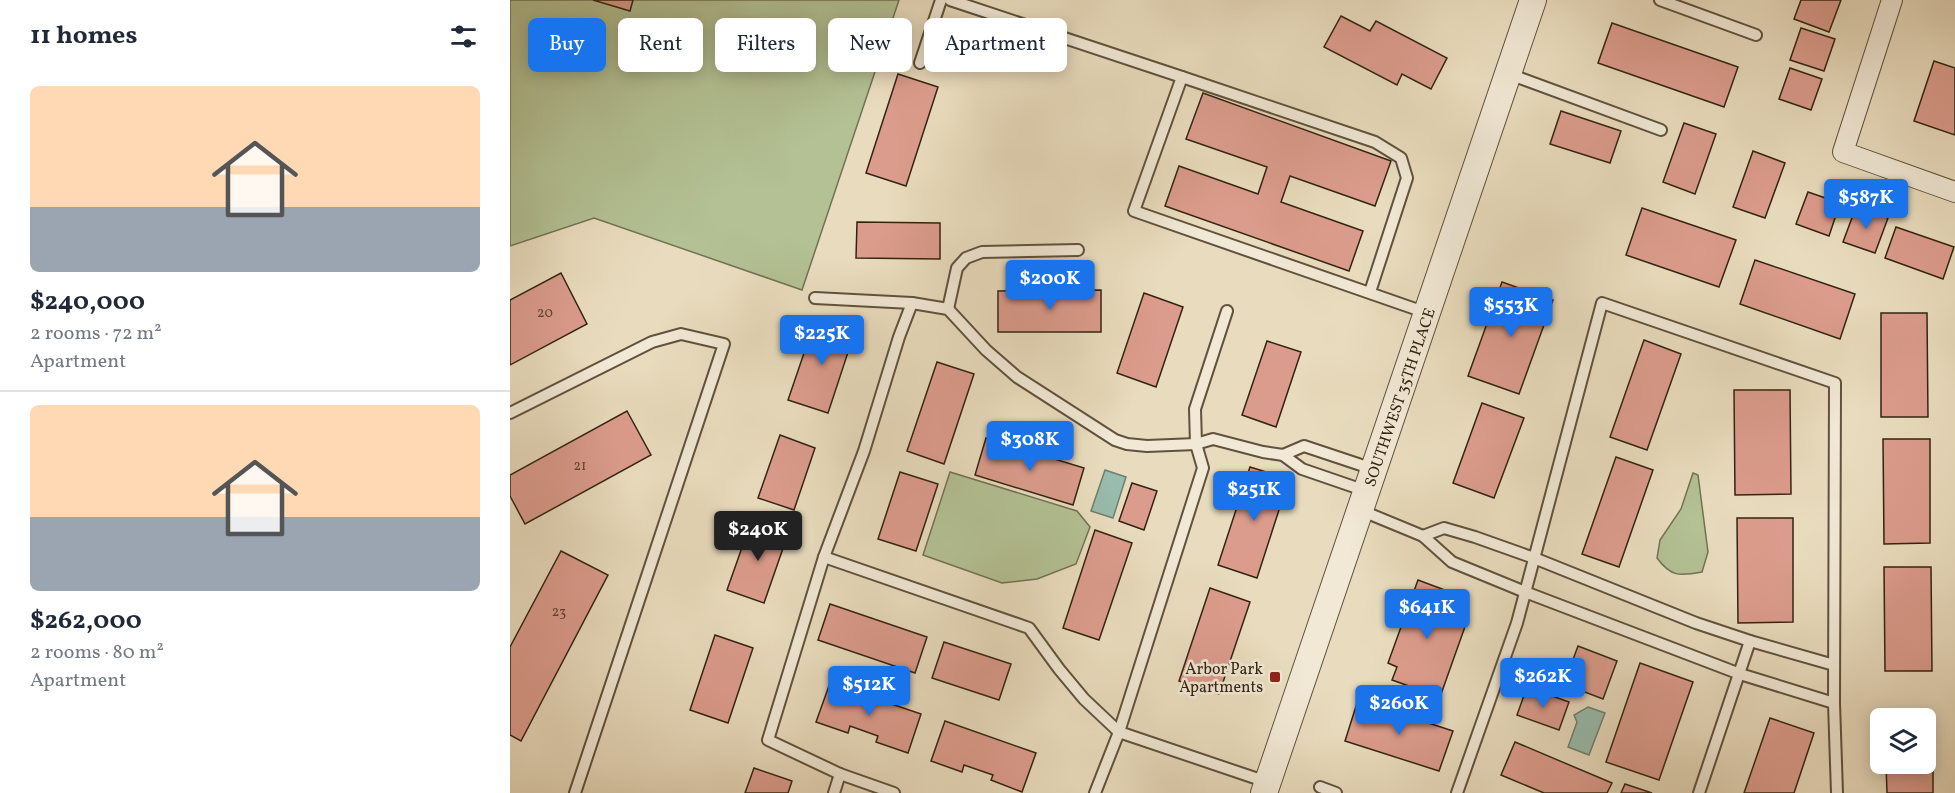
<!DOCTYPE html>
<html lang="en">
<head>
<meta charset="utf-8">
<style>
	:root { --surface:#fff; --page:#f2f2f3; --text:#1f2937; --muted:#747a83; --line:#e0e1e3; --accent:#1a73e8 }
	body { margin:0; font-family:Vollkorn,serif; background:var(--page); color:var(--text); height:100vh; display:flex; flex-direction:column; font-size:22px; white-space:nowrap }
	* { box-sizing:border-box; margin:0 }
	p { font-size:20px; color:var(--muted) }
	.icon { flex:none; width:33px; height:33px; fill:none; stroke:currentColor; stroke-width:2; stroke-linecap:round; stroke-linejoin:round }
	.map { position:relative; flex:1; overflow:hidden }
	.drawer { display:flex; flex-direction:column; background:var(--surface); width:510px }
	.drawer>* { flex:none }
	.top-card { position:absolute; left:18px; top:18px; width:570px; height:54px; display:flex; gap:12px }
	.fabs { position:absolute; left:1360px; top:708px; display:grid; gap:12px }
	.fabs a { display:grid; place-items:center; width:66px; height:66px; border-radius:9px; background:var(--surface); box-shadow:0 3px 15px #0003; font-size:30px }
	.price { position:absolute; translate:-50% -51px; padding:0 14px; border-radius:6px; background:var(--accent); color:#fff; font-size:20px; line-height:39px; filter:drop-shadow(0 2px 3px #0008) }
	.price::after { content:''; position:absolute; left:50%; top:36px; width:18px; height:14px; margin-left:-9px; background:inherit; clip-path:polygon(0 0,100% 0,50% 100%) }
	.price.selected { background:#222; color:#fff }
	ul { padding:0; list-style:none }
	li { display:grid; align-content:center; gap:12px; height:318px; padding:0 30px }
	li+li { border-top:2px solid var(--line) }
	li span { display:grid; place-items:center; height:186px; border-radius:9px; color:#555 }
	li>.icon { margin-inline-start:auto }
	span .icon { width:108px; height:108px; fill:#fffc; stroke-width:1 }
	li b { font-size:26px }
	h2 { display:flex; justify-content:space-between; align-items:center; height:72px; padding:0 30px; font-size:26px }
	.tag { padding:0 21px; border-radius:9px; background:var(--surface); box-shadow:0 3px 15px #0003; font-size:21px; line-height:54px }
	.tag.selected { background:var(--accent); color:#fff }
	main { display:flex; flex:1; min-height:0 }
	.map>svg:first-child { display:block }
</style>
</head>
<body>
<main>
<section class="drawer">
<h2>11 homes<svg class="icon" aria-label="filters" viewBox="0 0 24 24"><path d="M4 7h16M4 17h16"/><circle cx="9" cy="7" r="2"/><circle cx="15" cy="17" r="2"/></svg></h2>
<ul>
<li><span style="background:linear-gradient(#ffd9b3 65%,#9aa5b1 0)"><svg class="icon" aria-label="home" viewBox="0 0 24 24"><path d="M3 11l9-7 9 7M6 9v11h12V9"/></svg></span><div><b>$240,000</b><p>2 rooms · 72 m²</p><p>Apartment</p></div></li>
<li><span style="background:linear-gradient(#ffd9b3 60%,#9aa5b1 0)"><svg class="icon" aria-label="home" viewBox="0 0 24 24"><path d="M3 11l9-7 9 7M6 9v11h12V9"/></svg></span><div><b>$262,000</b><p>2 rooms · 80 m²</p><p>Apartment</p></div></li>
</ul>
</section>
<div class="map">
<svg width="1445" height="793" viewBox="0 0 1445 793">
	<rect width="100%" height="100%" fill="#e9dcbe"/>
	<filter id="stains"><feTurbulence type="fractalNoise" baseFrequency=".00333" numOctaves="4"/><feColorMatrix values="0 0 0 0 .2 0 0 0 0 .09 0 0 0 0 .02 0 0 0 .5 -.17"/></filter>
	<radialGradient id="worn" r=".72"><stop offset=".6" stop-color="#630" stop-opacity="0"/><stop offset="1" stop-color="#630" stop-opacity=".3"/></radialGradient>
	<g fill="#b3c194" stroke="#727252" stroke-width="1.5">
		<path d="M0,0H389L292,290L84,218L0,246Z"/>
		<path d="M440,472L567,511L580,527L566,564L527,579L492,583L413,555Z"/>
		<path d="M1183,473L1188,475L1198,552L1192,572C1169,576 1161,577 1147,558L1150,540L1171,509Z"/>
	</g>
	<g fill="#98bcad" stroke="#6f7f6f" stroke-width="1.5">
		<path d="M595,470L616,477L603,518L581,511Z"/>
		<path d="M1078,707L1095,713L1079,755L1058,747L1067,722L1064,715Z"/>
	</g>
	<g fill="#dc9c8d" stroke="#322411" stroke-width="1.5">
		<path d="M83,0H123L120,11Z"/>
		<path d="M1291,0H1331L1319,32L1284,19Z"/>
		<path d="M831,16L860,31L866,21L937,58L921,89L892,74L887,85L814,47Z"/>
		<path d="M1102,23L1228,67L1214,107L1088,63Z"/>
		<path d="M1291,28L1325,39L1314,71L1280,60Z"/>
		<path d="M1424,61L1445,68V135L1404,121Z"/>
		<path d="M1280,68L1312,79L1301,110L1269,99Z"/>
		<path d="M388,74L428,87L396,186L356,173Z"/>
		<path d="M693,93L881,161L865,206L780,176L771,202L853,231L839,271L655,206L669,166L748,194L757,167L676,139Z"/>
		<path d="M1051,111L1111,131L1100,163L1040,144Z"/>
		<path d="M1174,123L1206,134L1185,194L1153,182Z"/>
		<path d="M1243,151L1275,163L1255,218L1223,207Z"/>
		<path d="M1298,192L1330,203L1319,236L1286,224Z"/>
		<path d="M1346,207L1378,218L1365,253L1333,242Z"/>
		<path d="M1132,208L1226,240L1209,287L1116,255Z"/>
		<path d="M347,222L430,223V259L346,258Z"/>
		<path d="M1386,227L1444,247L1433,279L1375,258Z"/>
		<path d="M1245,260L1345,294L1330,339L1230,304Z"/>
		<path d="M51,273L77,324L0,365V300Z"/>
		<path d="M992,282L1043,300L1009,394L958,376Z"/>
		<path d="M591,290V332H488V291Z"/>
		<path d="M634,293L673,307L646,387L607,373Z"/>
		<path d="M1371,313H1417L1418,417H1371Z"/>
		<path d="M306,318L345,331L318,413L278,400Z"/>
		<path d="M1134,340L1171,354L1137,450L1100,437Z"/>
		<path d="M757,341L791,352L766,427L732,415Z"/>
		<path d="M427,362L464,374L434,464L397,451Z"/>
		<path d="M1224,390H1280L1281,494L1225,495Z"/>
		<path d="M972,403L1014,418L984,498L943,483Z"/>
		<path d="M117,411L141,455L15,524L0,496V475Z"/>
		<path d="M270,435L305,448L284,510L248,498Z"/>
		<path d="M476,438L574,468L563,505L465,475Z"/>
		<path d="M1373,439H1420V543L1374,544Z"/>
		<path d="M1106,457L1143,470L1109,567L1072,554Z"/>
		<path d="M740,467L779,479L747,578L708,565Z"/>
		<path d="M390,472L428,484L406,551L368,539Z"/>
		<path d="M622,483L647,491L634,530L609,521Z"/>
		<path d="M1227,518H1283V622L1228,623Z"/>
		<path d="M241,522L278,534L254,603L217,590Z"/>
		<path d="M585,530L622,543L589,640L553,628Z"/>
		<path d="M51,551L98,575L11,741L0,735V647Z"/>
		<path d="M1374,567H1421L1422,671H1375Z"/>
		<path d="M908,580L948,595L940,616L957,621L930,697L882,680L887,667L878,663Z"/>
		<path d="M700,588L740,602L709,694L669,681Z"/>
		<path d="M320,604L417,637L405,673L308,640Z"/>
		<path d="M205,635L243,648L218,723L180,710Z"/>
		<path d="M434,642L501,664L489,700L422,678Z"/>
		<path d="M1068,646L1107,661L1093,699L1054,684Z"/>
		<path d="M1130,663L1183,682L1149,780L1096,762Z"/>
		<path d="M320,683L411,714L398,753L366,742L368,736L340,726L338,733L306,722Z"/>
		<path d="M1017,687L1059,702L1049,730L1007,715Z"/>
		<path d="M848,700L943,731L929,771L835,741Z"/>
		<path d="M1260,718L1304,733L1284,793H1234Z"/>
		<path d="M435,721L526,753L512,792L481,780L483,775L454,765L452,772L421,761Z"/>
		<path d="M1005,742L1102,783L1097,793H1034L991,775Z"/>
		<path d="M1416,748H1423V793H1377L1376,764H1416Z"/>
		<path d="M244,768L282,781L278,793H235Z"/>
		<path d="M1115,784L1142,793H1111Z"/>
	</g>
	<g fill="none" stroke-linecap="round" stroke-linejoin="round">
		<defs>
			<g id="service">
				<path d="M440,0L672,77"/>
				<path d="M1150,0L1246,35"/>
				<path d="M410,63L431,0"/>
				<path d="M999,74L1151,130"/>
				<path d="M860,292L897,178L891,158L865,142L672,77L624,211L917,313"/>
				<path d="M305,298L402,303L438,309L476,350L507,377L605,440L617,444L637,446L686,444L703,439L753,452L773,455L792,469L856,491"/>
				<path d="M438,309L447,268L456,258L472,252L568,250"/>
				<path d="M0,413L142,342L171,334L214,344L65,793"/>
				<path d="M773,455L794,446L863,469"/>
				<path d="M850,510L913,536L942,562L1015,592L1230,674L1324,703"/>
				<path d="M913,536L934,528L965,537L1024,558L1186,623L1240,641L1324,665"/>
				<path d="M314,557L519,628L549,669L574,699L609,732L757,782"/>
				<path d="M810,787L826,793"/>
				<path d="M324,793L330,774"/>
				<path d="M384,793L330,774L258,740L314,557L354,451L389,337L402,303"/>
				<path d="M585,793L609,732L693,468L686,444L685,409L717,311"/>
				<path d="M947,793L1007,623L1092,303L1325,383L1324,703L1327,793"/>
				<path d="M1189,793L1240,641"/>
			</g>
			<path id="minor" d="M1382,0L1333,152L1445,192"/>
			<path id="tertiary" d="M754,793L1023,0"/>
		</defs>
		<use href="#service" stroke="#60523c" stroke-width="14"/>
		<use href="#minor" stroke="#60523c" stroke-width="22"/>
		<use href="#tertiary" stroke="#60523c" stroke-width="28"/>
		<use href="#service" stroke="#f1e8d5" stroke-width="10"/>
		<use href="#minor" stroke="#f1e8d5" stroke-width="20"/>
		<use href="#tertiary" stroke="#f1e8d5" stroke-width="26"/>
	</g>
	<rect fill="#8f2418" stroke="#f1e8d5" stroke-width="2" x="759" y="671" width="12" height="12" rx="3"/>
	<g text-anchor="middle" stroke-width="5" stroke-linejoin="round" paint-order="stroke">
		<g font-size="14" fill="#5c4230">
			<text x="35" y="317">20</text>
			<text x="70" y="470">21</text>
			<text x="49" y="616">23</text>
		</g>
		<g font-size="16" fill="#322411" stroke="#f1e8d5">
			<text transform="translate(889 397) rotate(-71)" y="6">SOUTHWEST 35TH PLACE</text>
		</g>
		<g font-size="16" fill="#322411" stroke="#f1e8d5" text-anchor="end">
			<text x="753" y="674">Arbor Park<tspan x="753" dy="18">Apartments</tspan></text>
		</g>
	</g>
	<rect width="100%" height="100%" filter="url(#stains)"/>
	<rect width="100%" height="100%" fill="url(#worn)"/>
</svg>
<div class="fabs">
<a><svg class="icon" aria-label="layers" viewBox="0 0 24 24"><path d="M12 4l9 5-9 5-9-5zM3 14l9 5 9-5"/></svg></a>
</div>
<b class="price" style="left:1356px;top:230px">$587K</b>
<b class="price" style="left:540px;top:311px">$200K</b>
<b class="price" style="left:1001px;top:338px">$553K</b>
<b class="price" style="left:312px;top:366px">$225K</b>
<b class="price" style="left:520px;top:472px">$308K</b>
<b class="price" style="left:744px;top:522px">$251K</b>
<b class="price selected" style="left:248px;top:562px">$240K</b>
<b class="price" style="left:917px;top:640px">$641K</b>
<b class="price" style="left:1033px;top:709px">$262K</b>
<b class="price" style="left:359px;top:717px">$512K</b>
<b class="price" style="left:889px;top:736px">$260K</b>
<div class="top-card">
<a class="tag selected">Buy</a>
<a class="tag">Rent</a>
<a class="tag">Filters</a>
<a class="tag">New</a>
<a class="tag">Apartment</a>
</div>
</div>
</main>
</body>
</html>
